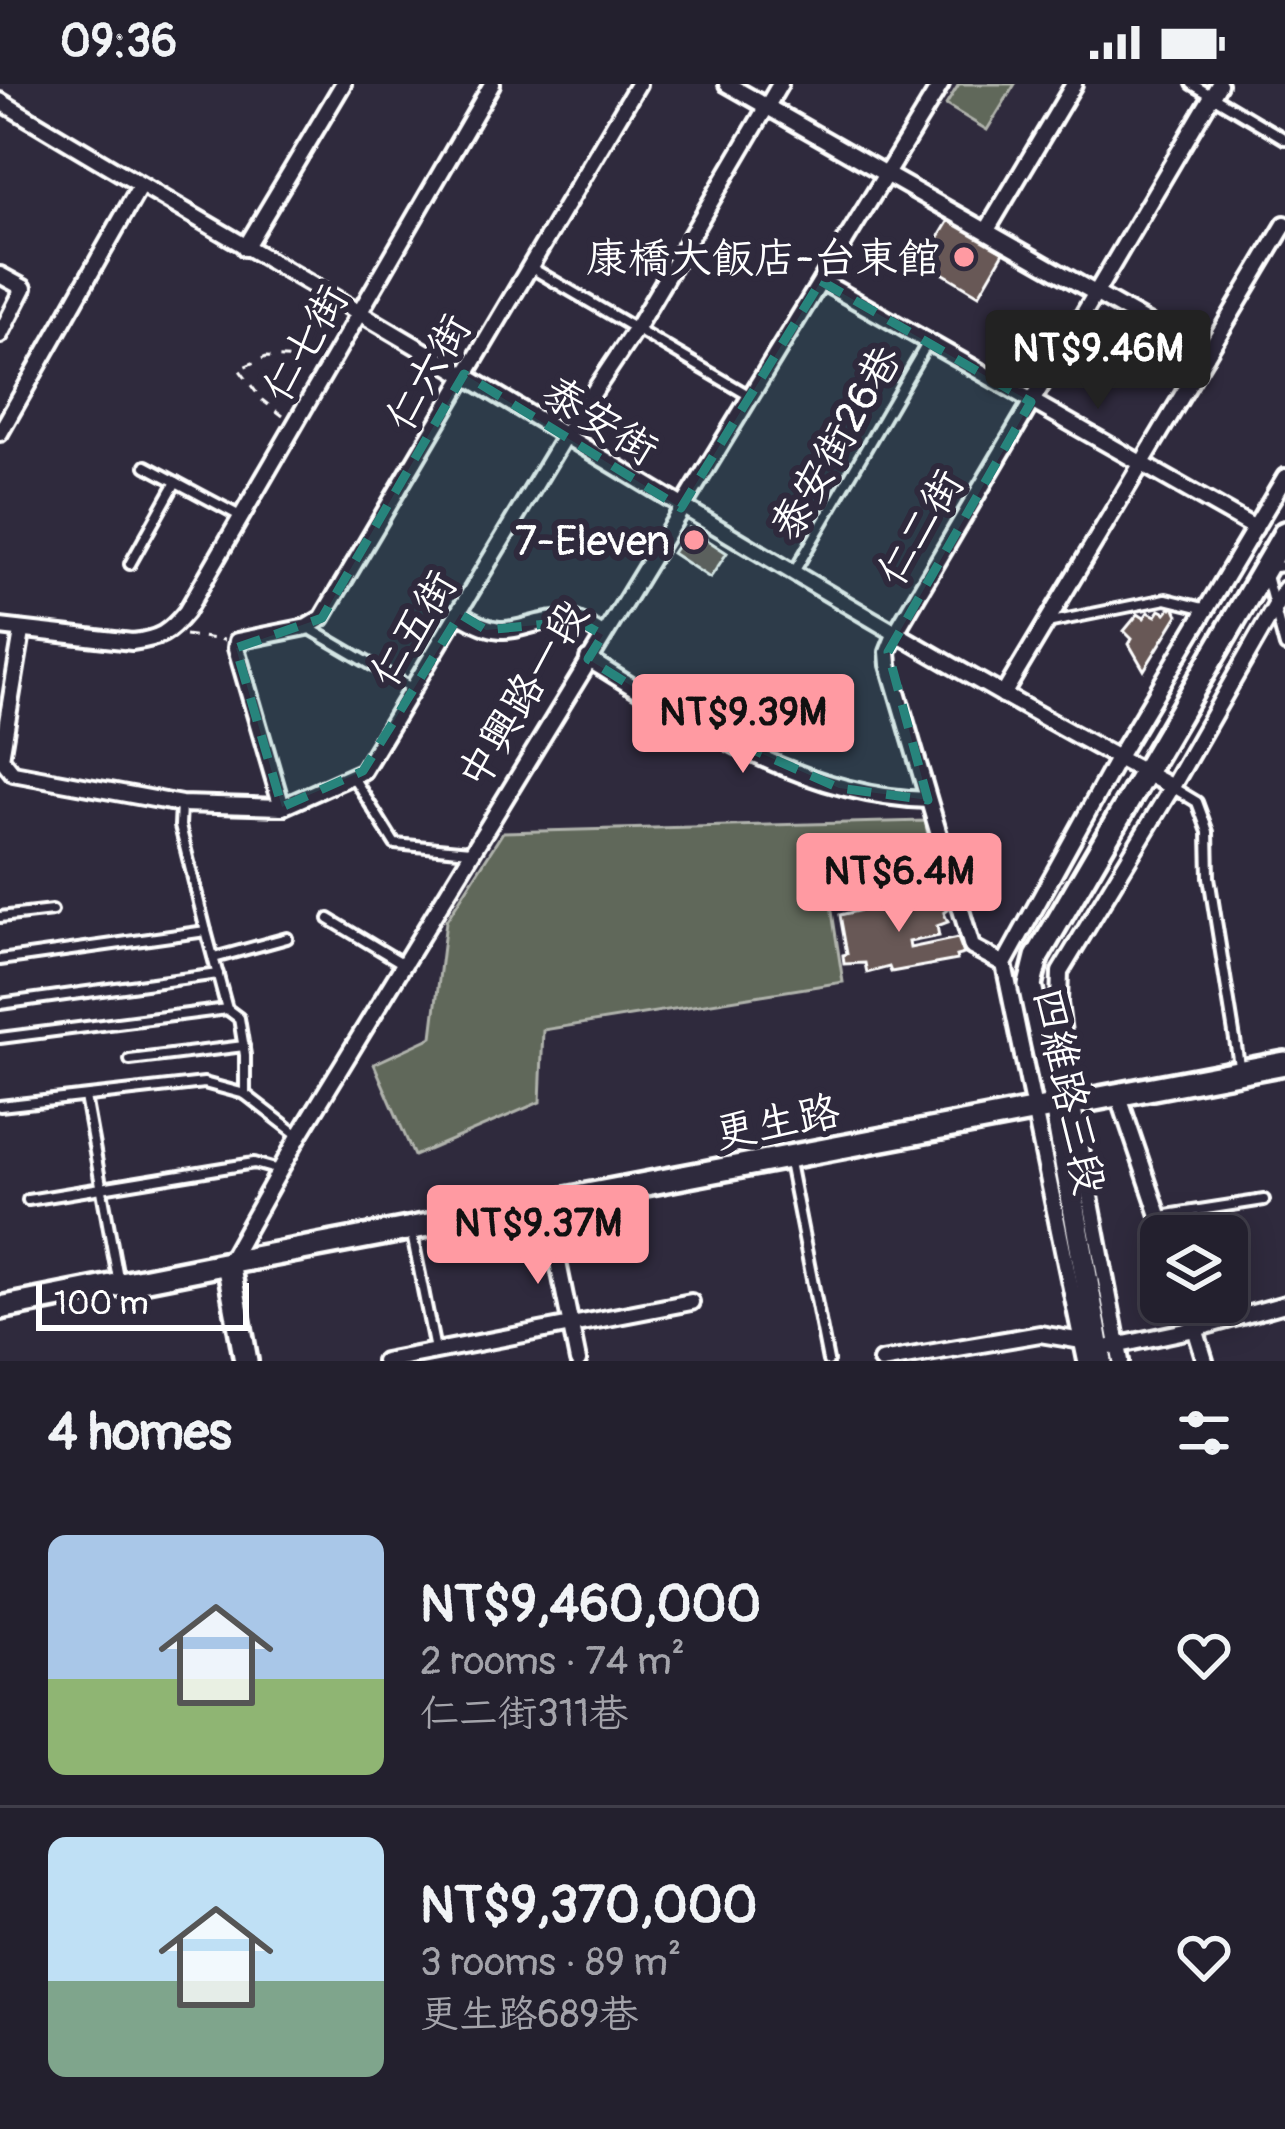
<!DOCTYPE html>
<html lang="en">
<head>
<meta charset="utf-8">
<style>
	:root { --surface:#23202e; --page:#2f2d3a; --text:#f1f3f6; --muted:#a3a3aa; --line:#403e4a; --accent:#ff9aa2 }
	body { margin:0; font-family:Pangolin,"LXGW WenKai TC",sans-serif; background:var(--page); color:var(--text); height:100vh; display:flex; flex-direction:column; font-size:45px; white-space:nowrap }
	* { box-sizing:border-box; margin:0 }
	p { font-size:39px; color:var(--muted) }
	.icon { flex:none; width:66px; height:66px; fill:none; stroke:currentColor; stroke-width:2; stroke-linecap:round; stroke-linejoin:round }
	.map { position:relative; height:1277px; overflow:hidden }
	.details { display:flex; flex-direction:column; background:var(--surface); flex:1 }
	.details>* { flex:none }
	.fabs { position:absolute; left:1140px; top:1131px; display:grid; gap:24px }
	.fabs a { display:grid; place-items:center; width:108px; height:108px; border-radius:18px; background:var(--surface); box-shadow:0 6px 30px #0003,0 0 0 3px var(--line); font-size:60px }
	.scale { position:absolute; left:36px; bottom:30px; width:213px; box-sizing:border-box; padding-left:12px; border:6px solid #fff; border-top:0; font-size:33px; line-height:42px; white-space:nowrap; color:#fff; -webkit-text-stroke:9px #2f2a3d; paint-order:stroke }
	.price { position:absolute; translate:-50% -102px; padding:0 27px; border-radius:12px; background:var(--accent); color:#111; font-size:39px; line-height:78px; filter:drop-shadow(0 3px 6px #0008) }
	.price::after { content:''; position:absolute; left:50%; top:72px; width:36px; height:27px; margin-left:-18px; background:inherit; clip-path:polygon(0 0,100% 0,50% 100%) }
	.price.selected { background:#222; color:#fff }
	ul { padding:0; list-style:none }
	li { display:flex; align-items:center; gap:36px; height:300px; padding:0 48px }
	li+li { border-top:3px solid var(--line) }
	li span { display:grid; place-items:center; flex:none; width:336px; height:240px; border-radius:18px; color:#555 }
	li>.icon { margin-inline-start:auto }
	span .icon { width:144px; height:144px; fill:#fffc; stroke-width:1 }
	li b { font-size:51px }
	h2 { display:flex; justify-content:space-between; align-items:center; height:144px; padding:0 48px; font-size:51px }
	.status { display:flex; justify-content:space-between; align-items:center; height:84px; padding:0 60px; background:var(--surface); direction:ltr }
	.status svg { height:33px; fill:currentColor }
	.map>svg:first-child { display:block }
</style>
</head>
<body>
<div class="status"><b>09:36</b><svg viewBox="0 0 49 12"><path d="M0 12V9h3v3zM5 12V6h3v6zM10 12V3h3v9zM15 12V0h3v12zM26 1h20v11H26zM47 4h2v5h-2z"/></svg></div>
<div class="map">
<svg width="1285" height="1277" viewBox="0 0 1285 1277">
	<rect width="100%" height="100%" fill="#2f2a3d"/>
	<filter id="ink" filterUnits="userSpaceOnUse"><feTurbulence type="fractalNoise" baseFrequency=".00833" numOctaves="2"/><feDisplacementMap in="SourceGraphic" scale="24" xChannelSelector="R" yChannelSelector="G"/><feConvolveMatrix kernelMatrix="1 2 1 2 8 2 1 2 1" color-interpolation-filters="sRGB"/></filter>
	<g filter="url(#ink)">
		<g fill="#60675a" stroke="#b0b3ac" stroke-width="3">
			<path d="M959,0H1015L987,46L946,21Z"/>
			<path d="M925,737L939,802L831,821L843,898L543,946L540,1018L414,1072L374,980L432,953L446,837L503,748Z"/>
		</g>
		<g fill="#685956" stroke="#fff" stroke-width="3">
			<path d="M949,136L1004,168L979,211L924,178Z"/>
			<path d="M689,444L727,469L710,494L672,469Z"/>
			<path d="M1170,524H1175L1178,531L1144,586L1129,560L1132,555L1124,547L1138,530L1144,534L1148,528L1156,532L1160,526L1166,529Z"/>
			<path d="M948,806L949,812L944,815L948,826L944,829L948,838L937,842L939,852L909,858L910,864L958,854L964,870L956,872L957,876L891,888L889,883L867,889L865,879L844,880L843,871L847,870L840,831Z"/>
		</g>
		<g fill="none" stroke-linecap="round" stroke-linejoin="round">
			<defs>
				<g id="lane">
					<path d="M1192,0L1285,55"/>
					<path d="M530,183L750,312"/>
					<path d="M146,382L240,432"/>
					<path d="M130,480L176,398"/>
					<path d="M1285,482L1264,484L1285,563"/>
					<path d="M794,488L928,258"/>
					<path d="M1047,539L1166,515L1207,525"/>
					<path d="M307,543L413,605"/>
					<path d="M353,693L395,760L470,767"/>
					<path d="M1172,703L1197,718L1208,748L1209,793L1240,987"/>
					<path d="M181,720L180,742L206,847L227,925L239,934L245,971V1010L298,1051"/>
					<path d="M0,833L52,827"/>
					<path d="M329,835L402,879"/>
					<path d="M214,874L287,854"/>
					<path d="M0,876L206,847"/>
					<path d="M0,920L218,890"/>
					<path d="M0,954L227,925"/>
					<path d="M130,976L244,962"/>
					<path d="M85,1013L119,1200"/>
					<path d="M0,1022L204,999L245,1010"/>
					<path d="M789,1078L828,1277"/>
					<path d="M28,1116L254,1079L279,1086"/>
					<path d="M1161,1132L1264,1116"/>
					<path d="M411,1145L435,1266"/>
				</g>
				<g id="street">
					<path d="M727,0L1206,272"/>
					<path d="M0,17C156,112 315,201 471,295C703,434 933,577 1172,703"/>
					<path d="M987,146L1074,0"/>
					<path d="M245,164L343,0"/>
					<path d="M0,191L24,204L0,251"/>
					<path d="M821,197L1255,444"/>
					<path d="M0,349L140,102"/>
					<path d="M460,530C513,563 518,535 569,535C581,535 593,546 603,551"/>
					<path d="M0,543L132,558C159,555 169,549 186,528L492,0"/>
					<path d="M22,548L1,674L13,689L181,720L282,723L363,687L565,351L637,243L780,0"/>
					<path d="M588,575C692,640 803,713 928,716"/>
					<path d="M1003,611L1285,140"/>
					<path d="M282,723L236,564L237,557L307,543L322,534L638,0"/>
					<path d="M1004,880L972,863L889,581L888,568L896,548L1219,0"/>
					<path d="M1118,1010L1166,1152"/>
					<path d="M546,1119L578,1277"/>
					<path d="M228,1179L299,1052L941,0"/>
					<path d="M1187,1218L1205,1277"/>
					<path d="M1110,1263L1195,1245L1285,1220"/>
					<path d="M384,1277L691,1218"/>
					<path d="M881,1277L1040,1250L1088,1258"/>
					<path d="M1086,1277L1004,880L1118,673L1285,393"/>
					<path d="M1121,1277L1072,1017L1059,919L1060,888L1172,703L1285,505"/>
				</g>
				<g id="secondary">
					<path d="M228,1179L1285,979"/>
					<path d="M1101,1277L1056,1022L1030,901L1037,873L1285,449"/>
				</g>
				<path id="primary" d="M0,1224L228,1179L246,1277"/>
			</defs>
			<use href="#lane" stroke="#fff" stroke-width="16"/>
			<use href="#street" stroke="#fff" stroke-width="22"/>
			<use href="#secondary" stroke="#fff" stroke-width="30"/>
			<use href="#primary" stroke="#fff" stroke-width="30"/>
			<g stroke="#fff" stroke-width="3" stroke-dasharray="9 9" stroke-linecap="butt">
				<path d="M283,332L262,316L239,285L266,273L316,276"/>
				<path d="M185,551L224,556"/>
			</g>
			<use href="#lane" stroke="#2f2a3d" stroke-width="8"/>
			<use href="#street" stroke="#2f2a3d" stroke-width="14"/>
			<use href="#secondary" stroke="#2f2a3d" stroke-width="21"/>
			<use href="#primary" stroke="#2f2a3d" stroke-width="21"/>
		</g>
	</g>
	<path fill="#27847c" fill-opacity="0.2" stroke="#27847c" stroke-width="9" stroke-dasharray="24 15" stroke-linejoin="round" d="M821,197L1031,318L888,568L928,716L839,704L688,637L588,575L603,551L578,537L486,546L460,530L363,687L282,723L236,564L322,534L464,290L681,424Z"/>
	<g fill="#ff9aa2" stroke="#2f2a3d" stroke-width="4.5">
		<circle cx="964" cy="173" r="12"/>
		<circle cx="694" cy="456" r="12"/>
	</g>
	<g text-anchor="middle" stroke-width="12" stroke-linejoin="round" paint-order="stroke">
		<g font-size="42" fill="#fff" stroke="#2f2a3d" text-anchor="end">
			<text x="940" y="188">康橋大飯店-台東館</text>
			<text x="670" y="471">7-Eleven</text>
		</g>
		<g font-size="42" fill="#fff" stroke="#2f2a3d">
			<text transform="translate(304 259) rotate(-60)" y="15">仁七街</text>
			<text transform="translate(427 288) rotate(-60)" y="15">仁六街</text>
			<text transform="translate(601 336) rotate(32)" y="15">泰安街</text>
			<text transform="translate(835 358) rotate(-60)" y="15">泰安街26巷</text>
			<text transform="translate(919 443) rotate(-59)" y="15">仁二街</text>
			<text transform="translate(412 544) rotate(-59)" y="15">仁五街</text>
			<text transform="translate(522 610) rotate(-59)" y="15">中興路一段</text>
			<text transform="translate(1070 1007) rotate(78)" y="15">四維路三段</text>
			<text transform="translate(777 1037) rotate(-11)" y="15">更生路</text>
		</g>
	</g>
</svg>
<div class="fabs">
<a><svg class="icon" aria-label="layers" viewBox="0 0 24 24"><path d="M12 4l9 5-9 5-9-5zM3 14l9 5 9-5"/></svg></a>
</div>
<div class="scale">100 m</div>
<b class="price selected" style="left:1098px;top:328px">NT$9.46M</b>
<b class="price" style="left:743px;top:692px">NT$9.39M</b>
<b class="price" style="left:899px;top:851px">NT$6.4M</b>
<b class="price" style="left:538px;top:1203px">NT$9.37M</b>
</div>
<section class="details">
<h2>4 homes<svg class="icon" aria-label="filters" viewBox="0 0 24 24"><path d="M4 7h16M4 17h16"/><circle cx="9" cy="7" r="2"/><circle cx="15" cy="17" r="2"/></svg></h2>
<ul>
<li><span style="background:linear-gradient(#a9c7e8 60%,#8fb573 0)"><svg class="icon" aria-label="home" viewBox="0 0 24 24"><path d="M3 11l9-7 9 7M6 9v11h12V9"/></svg></span><div><b>NT$9,460,000</b><p>2 rooms · 74 m²</p><p>仁二街311巷</p></div><svg class="icon" aria-label="heart" viewBox="0 0 24 24"><path d="M12 20l-8-8c-3-5 5-10 8-4 3-6 11-1 8 4z"/></svg></li>
<li><span style="background:linear-gradient(#bfe0f5 60%,#7fa58c 0)"><svg class="icon" aria-label="home" viewBox="0 0 24 24"><path d="M3 11l9-7 9 7M6 9v11h12V9"/></svg></span><div><b>NT$9,370,000</b><p>3 rooms · 89 m²</p><p>更生路689巷</p></div><svg class="icon" aria-label="heart" viewBox="0 0 24 24"><path d="M12 20l-8-8c-3-5 5-10 8-4 3-6 11-1 8 4z"/></svg></li>
</ul>
</section>
</body>
</html>
